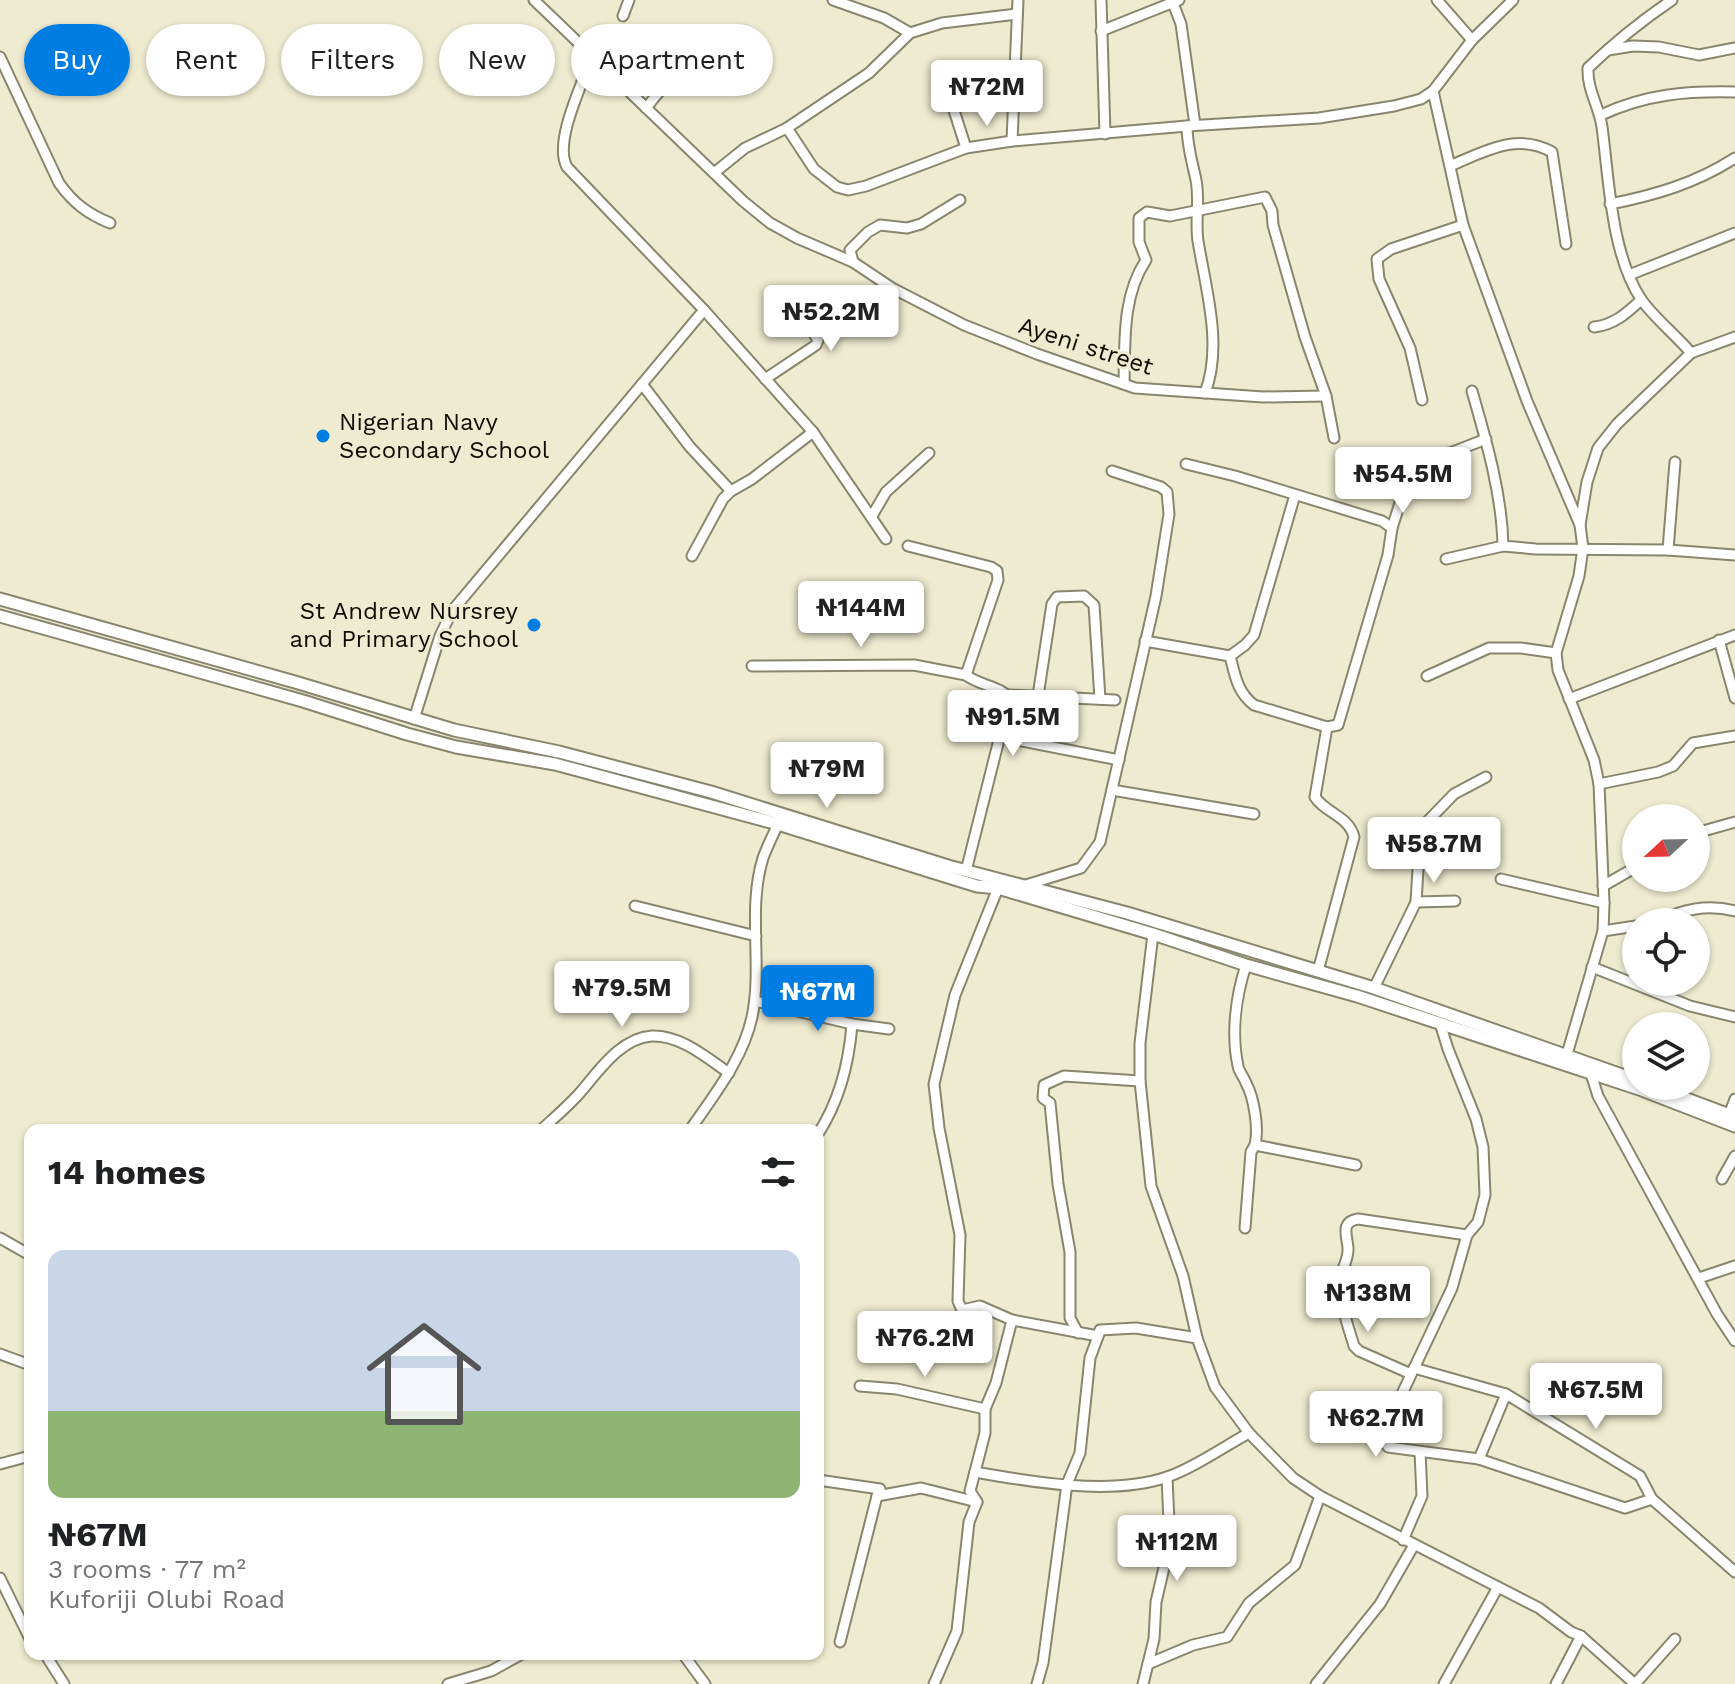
<!DOCTYPE html>
<html lang="en">
<head>
<meta charset="utf-8">
<style>
	:root { --surface:#fff; --page:#f2f2f2; --text:#202124; --muted:#757577; --accent:#007de3 }
	body { margin:0; font-family:"Work Sans",sans-serif; background:var(--page); color:var(--text); height:100vh; display:flex; flex-direction:column; font-size:30px; white-space:nowrap }
	* { box-sizing:border-box; margin:0 }
	p { font-size:26px; color:var(--muted) }
	.icon { flex:none; width:44px; height:44px; fill:none; stroke:currentColor; stroke-width:2; stroke-linecap:round; stroke-linejoin:round }
	.map { position:relative; flex:1; overflow:hidden }
	.details { position:absolute; left:24px; top:1124px; width:800px; height:536px; display:flex; flex-direction:column; background:var(--surface); border-radius:16px; box-shadow:0 2px 6px #0004 }
	.details>* { flex:none }
	.banner { position:absolute; left:24px; top:24px; width:800px; height:72px; display:flex; gap:16px }
	.needle { width:52px; rotate:248deg }
	.tools { position:absolute; left:1622px; top:804px; display:grid; gap:16px }
	.tools a { display:grid; place-items:center; width:88px; height:88px; border-radius:50%; background:var(--surface); box-shadow:0 2px 6px #0004; font-size:40px }
	.price { position:absolute; translate:-50% -68px; padding:0 18px; border-radius:8px; background:#fff; color:#222; font-size:26px; line-height:52px; filter:drop-shadow(0 2px 4px #0008) }
	.price::after { content:''; position:absolute; left:50%; top:48px; width:24px; height:18px; margin-left:-12px; background:inherit; clip-path:polygon(0 0,100% 0,50% 100%) }
	.price.current { background:var(--accent); color:#fff }
	ul { padding:0; list-style:none }
	li { display:grid; align-content:center; gap:16px; height:424px; padding:0 24px }
	li span { display:grid; place-items:center; height:248px; border-radius:16px; color:#555 }
	li>.icon { margin-inline-start:auto }
	span .icon { width:144px; height:144px; fill:#fffc; stroke-width:1 }
	li b { font-size:34px }
	h2 { display:flex; justify-content:space-between; align-items:center; height:96px; padding:0 24px; font-size:34px }
	.tag { padding:0 28px; border-radius:36px; background:var(--surface); box-shadow:0 2px 6px #0004; font-size:28px; line-height:72px }
	.tag.current { background:var(--accent); color:#fff }
	.map>svg:first-child { display:block }
</style>
</head>
<body>
<div class="map">
<svg width="1735" height="1684" viewBox="0 0 1735 1684">
	<rect width="100%" height="100%" fill="#eeebd0"/>
	<g fill="none" stroke-linecap="round" stroke-linejoin="round">
		<defs>
			<g id="minor">
				<path d="M534,0L743,201L770,223L797,238L853,262L892,288L964,325L1037,354L1135,388L1263,397L1326,396"/>
				<path d="M833,0L884,18L910,33L942,23L1017,14"/>
				<path d="M1101,0L1105,134"/>
				<path d="M1437,0L1472,40"/>
				<path d="M1672,0C1641,21 1615,42 1588,68C1587,90 1599,106 1602,127C1609,179 1611,254 1641,299C1653,317 1676,335 1691,353"/>
				<path d="M1173,3L1181,24L1195,125"/>
				<path d="M623,16L629,0"/>
				<path d="M1101,31L1179,0"/>
				<path d="M910,33L869,73L787,128L814,169L837,187L848,190L866,186L966,148L1012,141L1187,126L1319,118L1394,106L1421,99L1433,91L1472,40L1513,0"/>
				<path d="M1608,50L1633,46L1659,47L1699,55L1735,48"/>
				<path d="M592,56C583,83 553,142 567,167L704,310L813,432L886,539"/>
				<path d="M0,57L59,183C73,203 88,214 110,223"/>
				<path d="M1433,91L1463,225L1527,401L1580,525L1583,548L1579,576L1556,653L1558,670L1594,760L1599,784L1604,903L1603,931L1565,1061"/>
				<path d="M951,101L966,148"/>
				<path d="M646,108L699,43"/>
				<path d="M1601,115C1646,94 1686,91 1735,92"/>
				<path d="M1187,126C1187,146 1192,161 1196,180C1200,200 1195,222 1198,241C1206,290 1223,346 1205,393"/>
				<path d="M1012,141L1018,0"/>
				<path d="M1452,165C1484,152 1517,132 1552,152L1566,244"/>
				<path d="M714,173L745,148L787,128"/>
				<path d="M1610,204C1656,195 1696,183 1735,158"/>
				<path d="M853,262L850,250L868,232L880,225L907,228L921,224L960,200"/>
				<path d="M1629,275L1735,233"/>
				<path d="M1594,327C1614,325 1627,313 1641,300"/>
				<path d="M765,379L816,345L818,340L794,303"/>
				<path d="M642,384L690,447L731,491"/>
				<path d="M1124,384C1125,342 1122,296 1146,260L1139,242V218L1147,212L1170,216L1265,197L1272,211L1273,225L1305,337L1326,396L1334,438"/>
				<path d="M1472,391C1486,440 1502,494 1503,546L1536,549L1668,550L1735,555"/>
				<path d="M1422,400L1410,348L1379,279L1377,259L1391,249L1463,225"/>
				<path d="M1414,457L1450,453L1486,439"/>
				<path d="M1186,464L1235,476L1382,521L1392,528L1388,555L1338,725L1327,727L1254,705C1237,692 1235,675 1230,656"/>
				<path d="M872,516L886,492L929,453"/>
				<path d="M1580,525L1587,482L1598,448L1617,424L1691,353L1735,337"/>
				<path d="M1392,528L1400,503"/>
				<path d="M908,546L991,567L997,571L998,580L966,675C979,686 1004,686 1009,700L966,871"/>
				<path d="M1668,550L1675,462"/>
				<path d="M692,556L723,499L731,491L752,479L813,432"/>
				<path d="M1446,559L1503,546"/>
				<path d="M1719,640L1735,698"/>
				<path d="M1145,641L1230,656L1245,645L1254,635L1295,495"/>
				<path d="M752,666L914,665L966,675"/>
				<path d="M1427,676L1489,648H1521L1556,653"/>
				<path d="M1008,695L1115,700"/>
				<path d="M1038,696L1052,604L1057,597L1084,596L1094,605L1100,699"/>
				<path d="M1569,699L1735,635"/>
				<path d="M414,719L440,636L452,611L704,310"/>
				<path d="M1001,737L1119,760"/>
				<path d="M1599,784L1658,772L1673,766L1693,743L1735,736"/>
				<path d="M1112,790L1254,814"/>
				<path d="M1696,833L1735,822"/>
				<path d="M1501,879L1604,903"/>
				<path d="M1026,885L1081,868L1100,842L1156,596L1169,514L1167,492L1161,487L1112,471"/>
				<path d="M1603,886L1636,867"/>
				<path d="M998,888L955,995L934,1084L939,1128L960,1235L958,1301L962,1310L980,1306L1012,1320L1098,1336L1100,1330L1136,1328L1197,1338"/>
				<path d="M1416,902L1455,901"/>
				<path d="M635,906L756,936"/>
				<path d="M1657,922C1683,909 1707,904 1735,911"/>
				<path d="M1603,931L1636,926"/>
				<path d="M1153,934L1140,1043V1081L1151,1186L1183,1276L1197,1338L1215,1387L1249,1433L1293,1478L1320,1496L1539,1608L1571,1632L1581,1636L1635,1684L1675,1639"/>
				<path d="M1246,965C1236,996 1231,1033 1238,1066C1239,1072 1244,1077 1246,1083C1254,1098 1259,1128 1255,1145L1356,1165"/>
				<path d="M1592,967L1690,1006L1735,1017"/>
				<path d="M1318,971L1354,837C1349,816 1325,813 1315,797L1327,727"/>
				<path d="M1632,982L1636,970"/>
				<path d="M1374,988L1416,902L1420,836L1424,825L1454,794L1486,777"/>
				<path d="M755,1001L852,1024L889,1029"/>
				<path d="M1440,1023L1448,1049L1476,1119L1483,1147L1485,1195L1478,1222L1467,1235L1452,1288L1382,1436L1388,1447L1479,1459L1625,1508L1652,1499"/>
				<path d="M1591,1074L1598,1096L1717,1314L1735,1341"/>
				<path d="M1729,1115L1735,1099"/>
				<path d="M541,1130C553,1119 566,1108 577,1096C597,1074 619,1038 652,1036C681,1035 707,1058 729,1073"/>
				<path d="M690,1130C714,1095 743,1059 752,1017C763,966 747,909 763,858C767,847 773,835 778,824"/>
				<path d="M818,1134C840,1100 849,1064 852,1024"/>
				<path d="M1722,1179L1735,1156"/>
				<path d="M1245,1228L1251,1152L1255,1145"/>
				<path d="M0,1238L30,1255"/>
				<path d="M1699,1278L1735,1266"/>
				<path d="M1078,1333L1070,1318V1252L1058,1184L1050,1103L1043,1098L1044,1085L1064,1076L1140,1081"/>
				<path d="M0,1354L30,1365"/>
				<path d="M1414,1368L1506,1394L1479,1459"/>
				<path d="M1411,1374L1359,1351L1354,1346C1349,1329 1339,1301 1339,1284C1339,1273 1349,1261 1348,1248C1347,1235 1340,1222 1358,1219L1467,1235"/>
				<path d="M860,1386L897,1389L985,1409"/>
				<path d="M1506,1394L1640,1476L1652,1499L1735,1572"/>
				<path d="M0,1464L30,1456"/>
				<path d="M975,1472C1031,1482 1112,1496 1167,1477C1192,1469 1225,1446 1249,1433"/>
				<path d="M818,1480L880,1489L877,1496L921,1488L977,1502"/>
				<path d="M1403,1540L1422,1496L1420,1452"/>
				<path d="M0,1578L30,1639"/>
				<path d="M840,1642L877,1496"/>
				<path d="M45,1654L64,1684"/>
				<path d="M683,1654L705,1684"/>
				<path d="M1148,1664L1193,1645L1227,1637L1249,1603L1295,1565L1320,1496"/>
				<path d="M448,1684L491,1671L522,1654"/>
				<path d="M934,1684L957,1631L969,1522L977,1502L970,1491L985,1433V1409L996,1383L1012,1320"/>
				<path d="M1037,1684L1043,1663L1067,1484L1080,1453L1090,1358L1100,1331"/>
				<path d="M1143,1684L1154,1639L1156,1602L1166,1559L1169,1522L1167,1477"/>
				<path d="M1316,1684L1380,1604L1414,1545"/>
				<path d="M1444,1684L1498,1587"/>
				<path d="M1556,1684L1581,1636"/>
			</g>
			<g id="major">
				<path d="M0,599L295,682L454,730L559,752L711,792L948,866L1127,913L1374,988L1636,1080"/>
				<path d="M0,616L303,701L407,734L456,747L555,764L778,824L977,886L998,888L1153,934L1246,965L1357,996L1642,1090L1735,1126"/>
				<path d="M1652,1086L1735,1117"/>
			</g>
		</defs>
		<use href="#minor" stroke="#88866d" stroke-width="13"/>
		<use href="#major" stroke="#88866d" stroke-width="15"/>
		<use href="#minor" stroke="#fff" stroke-width="9"/>
		<use href="#major" stroke="#fff" stroke-width="11"/>
	</g>
	<g fill="#007de3" stroke="#eeebd0" stroke-width="3">
		<circle cx="323" cy="436" r="8"/>
		<circle cx="534" cy="625" r="8"/>
	</g>
	<g text-anchor="middle" stroke-width="6" stroke-linejoin="round" paint-order="stroke">
		<g font-size="24" fill="#0f0e06" stroke="#eeebd0">
			<text transform="translate(1086 346) rotate(18)" y="8">Ayeni street</text>
		</g>
		<g font-size="24" fill="#0f0e06" stroke="#eeebd0" text-anchor="start">
			<text x="339" y="430">Nigerian Navy<tspan x="339" dy="28">Secondary School</tspan></text>
			<text x="518" y="619" text-anchor="end">St Andrew Nursrey<tspan x="518" dy="28">and Primary School</tspan></text>
		</g>
	</g>
</svg>
<div class="tools">
<a><svg class="needle" viewBox="-14 -14 28 28"><path d="M0-13l5 13h-10z" fill="#e53935"/><path d="M0 13l5-13h-10z" fill="#757577"/></svg></a>
<a><svg class="icon" aria-label="locate" viewBox="0 0 24 24"><circle cx="12" cy="12" r="6"/><path d="M12 2v4M12 18v4M2 12h4M18 12h4"/></svg></a>
<a><svg class="icon" aria-label="layers" viewBox="0 0 24 24"><path d="M12 4l9 5-9 5-9-5zM3 14l9 5 9-5"/></svg></a>
</div>
<b class="price" style="left:987px;top:128px">₦72M</b>
<b class="price" style="left:831px;top:353px">₦52.2M</b>
<b class="price" style="left:1403px;top:515px">₦54.5M</b>
<b class="price" style="left:861px;top:649px">₦144M</b>
<b class="price" style="left:1013px;top:758px">₦91.5M</b>
<b class="price" style="left:827px;top:810px">₦79M</b>
<b class="price" style="left:1434px;top:885px">₦58.7M</b>
<b class="price" style="left:622px;top:1029px">₦79.5M</b>
<b class="price current" style="left:818px;top:1033px">₦67M</b>
<b class="price" style="left:1368px;top:1334px">₦138M</b>
<b class="price" style="left:925px;top:1379px">₦76.2M</b>
<b class="price" style="left:1596px;top:1431px">₦67.5M</b>
<b class="price" style="left:1376px;top:1459px">₦62.7M</b>
<b class="price" style="left:1177px;top:1583px">₦112M</b>
<div class="banner">
<a class="tag current">Buy</a>
<a class="tag">Rent</a>
<a class="tag">Filters</a>
<a class="tag">New</a>
<a class="tag">Apartment</a>
</div>
<section class="details">
<h2>14 homes<svg class="icon" aria-label="filters" viewBox="0 0 24 24"><path d="M4 7h16M4 17h16"/><circle cx="9" cy="7" r="2"/><circle cx="15" cy="17" r="2"/></svg></h2>
<ul>
<li><span style="background:linear-gradient(#c9d6e8 65%,#8fb573 0)"><svg class="icon" aria-label="home" viewBox="0 0 24 24"><path d="M3 11l9-7 9 7M6 9v11h12V9"/></svg></span><div><b>₦67M</b><p>3 rooms · 77 m²</p><p>Kuforiji Olubi Road</p></div></li>
</ul>
</section>
</div>
</body>
</html>
